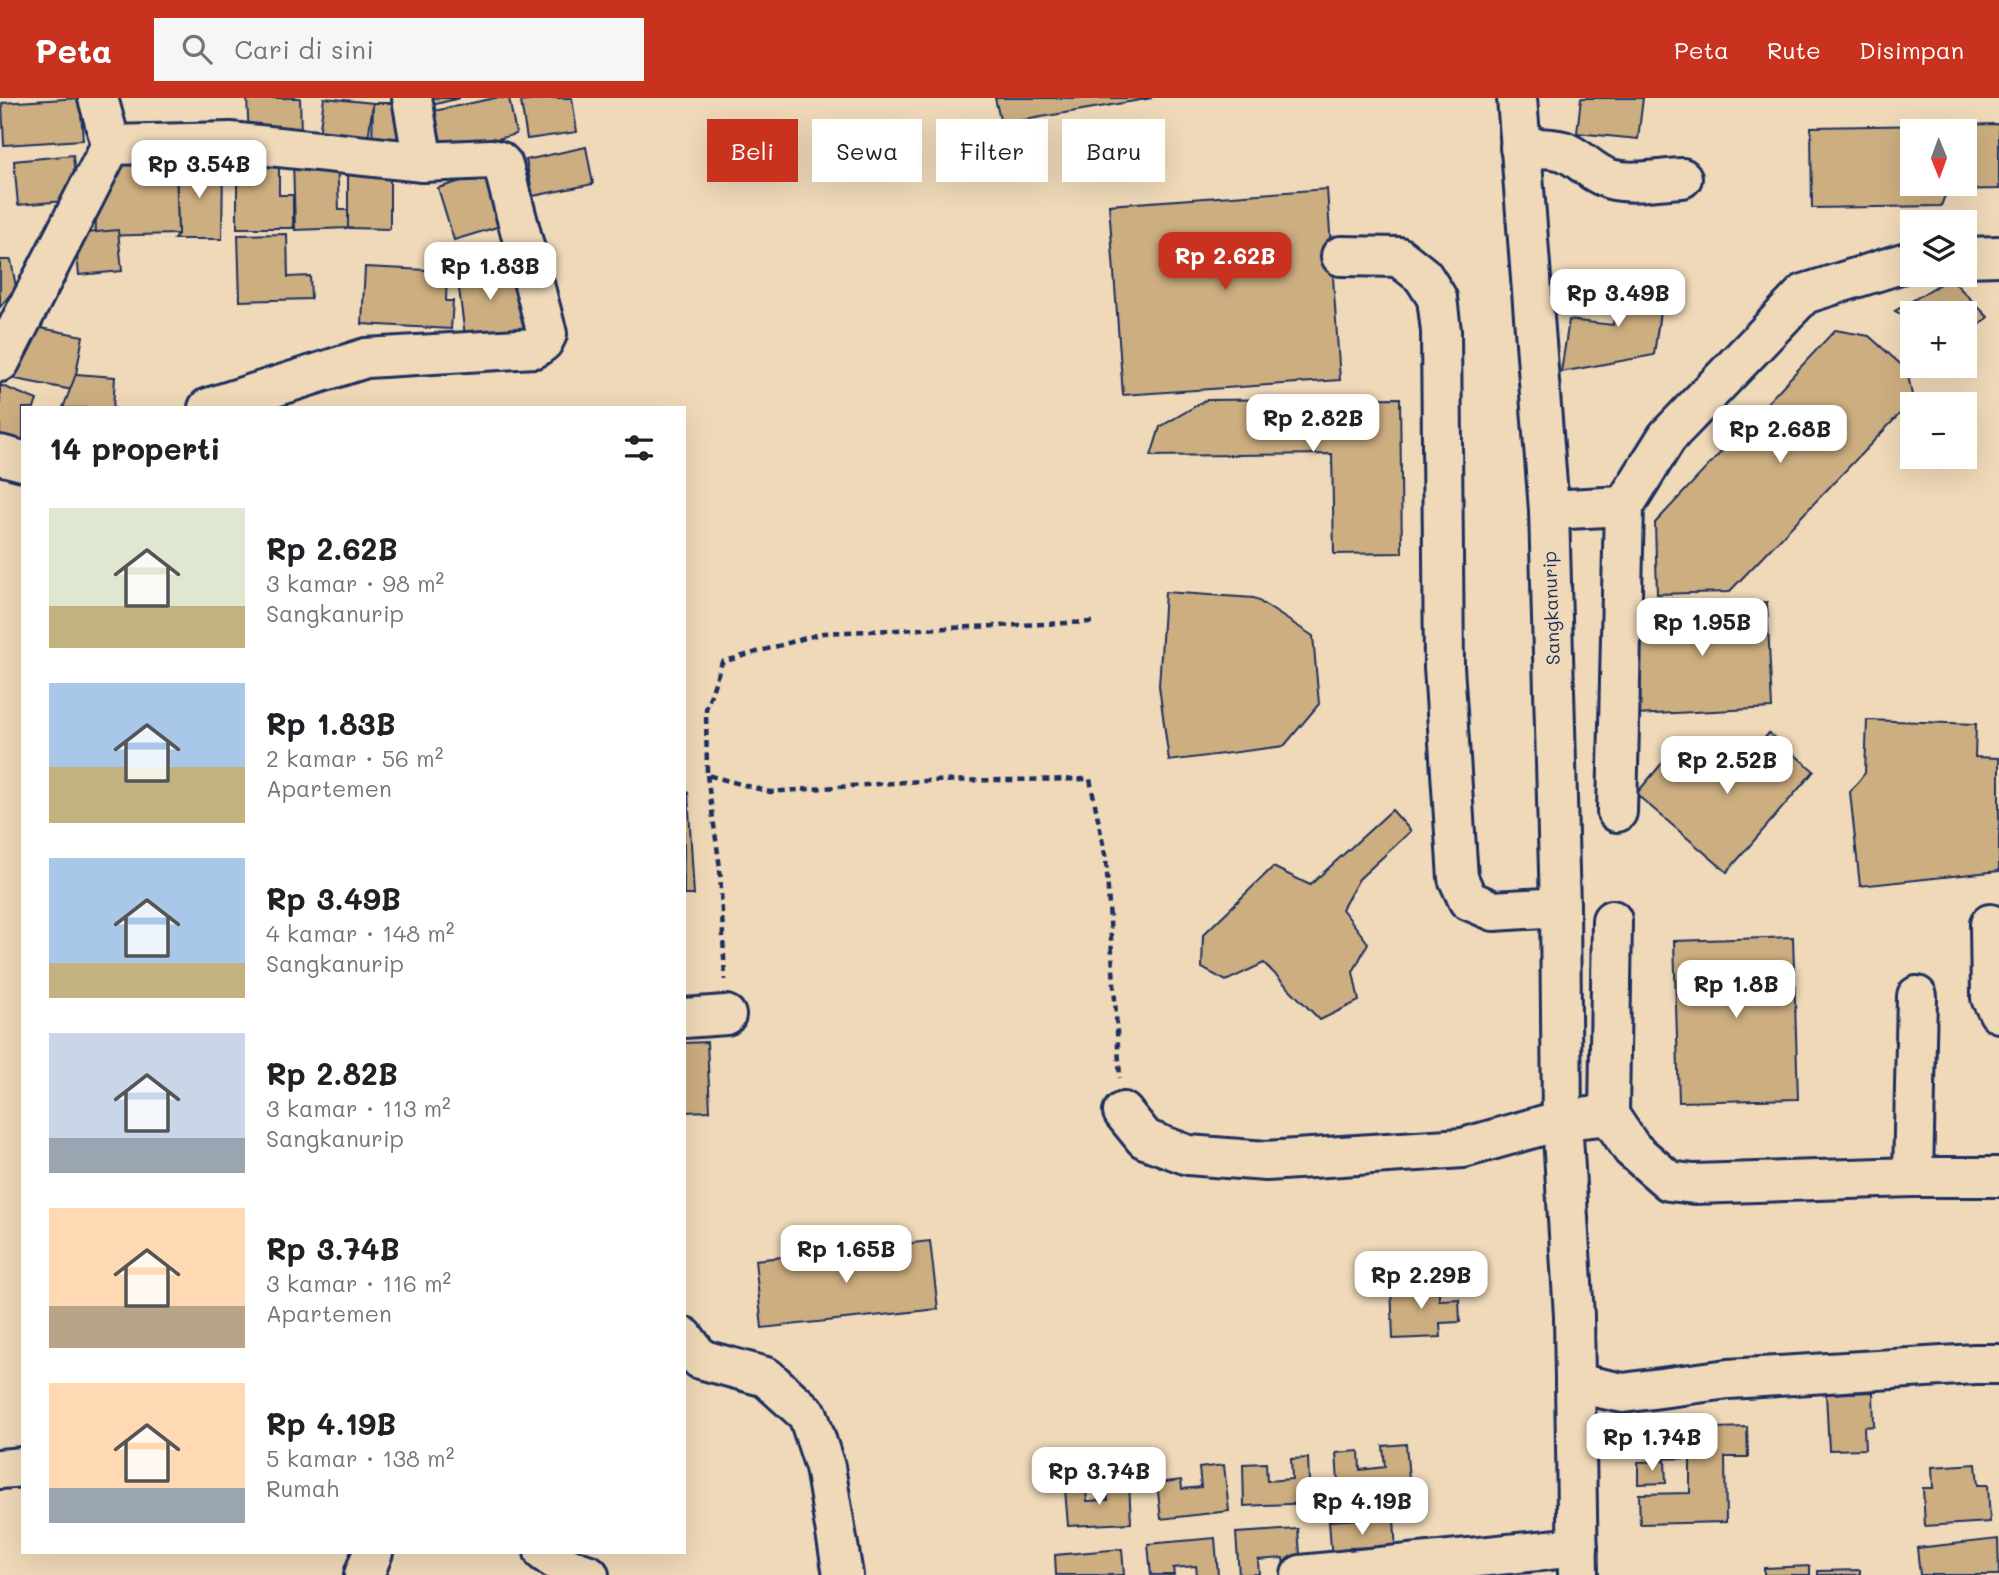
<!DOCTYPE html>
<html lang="id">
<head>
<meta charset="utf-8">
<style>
	:root { --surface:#fff; --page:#f6f6f6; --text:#202124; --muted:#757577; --accent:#c8321e }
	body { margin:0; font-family:Mali,sans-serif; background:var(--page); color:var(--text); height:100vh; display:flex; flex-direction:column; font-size:26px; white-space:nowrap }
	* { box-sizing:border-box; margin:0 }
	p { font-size:23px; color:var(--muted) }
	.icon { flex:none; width:38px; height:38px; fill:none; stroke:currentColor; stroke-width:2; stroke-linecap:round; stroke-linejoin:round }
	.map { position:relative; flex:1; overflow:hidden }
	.drawer { position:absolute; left:21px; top:308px; width:665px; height:1148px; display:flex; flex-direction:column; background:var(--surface); border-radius:0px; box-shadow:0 7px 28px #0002 }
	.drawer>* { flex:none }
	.hud { position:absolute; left:707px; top:21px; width:665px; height:63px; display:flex; gap:14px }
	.needle { width:46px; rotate:179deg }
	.tools { position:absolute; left:1900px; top:21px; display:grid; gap:14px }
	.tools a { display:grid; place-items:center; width:77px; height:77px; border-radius:0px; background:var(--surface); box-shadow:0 7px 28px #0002; font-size:35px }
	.price { position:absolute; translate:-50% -60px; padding:0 16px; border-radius:14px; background:#fff; color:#222; font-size:23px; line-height:46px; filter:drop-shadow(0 2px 4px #0008) }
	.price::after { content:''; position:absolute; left:50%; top:42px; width:21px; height:16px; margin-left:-10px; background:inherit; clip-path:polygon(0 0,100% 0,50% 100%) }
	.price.on { background:var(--accent); color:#fff }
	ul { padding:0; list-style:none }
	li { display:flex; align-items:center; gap:21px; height:175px; padding:0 28px }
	li span { display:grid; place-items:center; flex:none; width:196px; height:140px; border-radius:0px; color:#555 }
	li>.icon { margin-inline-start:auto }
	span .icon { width:84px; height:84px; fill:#fffc; stroke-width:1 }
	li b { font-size:30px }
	h2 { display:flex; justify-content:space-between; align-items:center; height:84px; padding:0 28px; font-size:30px }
	.tag { padding:0 24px; border-radius:0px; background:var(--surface); box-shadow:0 7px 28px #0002; font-size:24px; line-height:63px }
	.tag.on { background:var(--accent); color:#fff }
	header { display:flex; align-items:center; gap:42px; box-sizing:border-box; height:98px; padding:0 35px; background:var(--accent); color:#fff }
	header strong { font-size:33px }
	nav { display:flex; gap:38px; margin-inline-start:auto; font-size:24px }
	.search { width:490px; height:63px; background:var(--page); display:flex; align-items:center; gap:18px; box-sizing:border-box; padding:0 24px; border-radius:0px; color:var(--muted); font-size:26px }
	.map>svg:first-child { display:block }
</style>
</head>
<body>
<header>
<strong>Peta</strong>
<div class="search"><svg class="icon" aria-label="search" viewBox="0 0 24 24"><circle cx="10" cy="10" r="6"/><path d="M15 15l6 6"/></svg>Cari di sini</div>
<nav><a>Peta</a><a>Rute</a><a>Disimpan</a></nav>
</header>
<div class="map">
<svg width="1999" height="1477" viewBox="0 0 1999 1477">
	<rect width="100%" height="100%" fill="#efd9b8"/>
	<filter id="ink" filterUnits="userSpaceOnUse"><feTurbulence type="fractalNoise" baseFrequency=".0143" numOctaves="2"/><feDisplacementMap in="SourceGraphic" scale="14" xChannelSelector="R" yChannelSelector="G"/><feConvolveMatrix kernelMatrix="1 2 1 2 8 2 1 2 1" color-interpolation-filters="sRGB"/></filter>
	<g filter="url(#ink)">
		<g fill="#ccae80" stroke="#1b2f5e" stroke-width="2" fill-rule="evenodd">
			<path d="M80,0L83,42L4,47L2,5Z"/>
			<path d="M247,0H300L301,35L249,38Z"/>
			<path d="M324,0L373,5L367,49L318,44Z"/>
			<path d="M426,0H460L428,8Z"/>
			<path d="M495,0H509L516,36L444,56L434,13Z"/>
			<path d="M546,0H572L577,34L527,41L521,4Z"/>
			<path d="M995,0H1152L1001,26Z"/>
			<path d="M1581,0H1643L1638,41L1577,35Z"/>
			<path d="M373,5H400L408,52L372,51Z"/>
			<path d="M1999,26V91L1947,92L1941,108L1812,110L1811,29ZM1913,33H1965V86H1913Z"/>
			<path d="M586,49L593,86L533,98L526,62Z"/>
			<path d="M73,57L77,102L18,107L14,63Z"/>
			<path d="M337,59L339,112H348V130L295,132L293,61Z"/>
			<path d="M279,60V97H293V130H237V61Z"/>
			<path d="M172,61L223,67L222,141H174L178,136L176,66Z"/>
			<path d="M176,66L178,136L96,138L95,89L108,67Z"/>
			<path d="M390,70V131L348,130V71Z"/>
			<path d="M491,74L507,126L454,142L438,90Z"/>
			<path d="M1327,91L1340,282L1123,297L1109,107Z"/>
			<path d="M118,132L122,173L79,177L75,136Z"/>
			<path d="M287,136L288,179L310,178L311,201L240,203L238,137Z"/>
			<path d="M0,162H11L16,189L0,209Z"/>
			<path d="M365,169L447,173L446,203H453L451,231L362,226Z"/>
			<path d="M506,169L531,229L465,238L457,175Z"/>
			<path d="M1619,179L1664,185L1654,257L1561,274L1569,222L1613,227Z"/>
			<path d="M1950,180L1988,219L1965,241V215H1913V223L1895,213Z"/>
			<path d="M25,227L83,238L73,292L15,281Z"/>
			<path d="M1835,232L1869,238L1907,272L1913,302L1729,494L1657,496L1655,425Z"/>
			<path d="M76,276L115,279L113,310H63Z"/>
			<path d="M0,287L37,302L34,310H23V344L0,348Z"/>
			<path d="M1400,300L1402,455L1334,456L1332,356L1151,358L1160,329L1206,302Z"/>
			<path d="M1165,494L1254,500L1313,538L1319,606L1284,648L1169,663L1159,588Z"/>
			<path d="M1767,504L1772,610L1636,617L1631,511Z"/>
			<path d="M1867,622L1976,626L1975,659L1999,660V773L1860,788L1850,694L1865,675Z"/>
			<path d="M1769,635L1814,673L1727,774L1636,696L1664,663L1684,680L1718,640L1745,663Z"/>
			<path d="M684,694H688L694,797H684Z"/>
			<path d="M1392,712L1411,733L1359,781L1342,811L1368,845L1353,874L1359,903L1320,922L1264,865L1226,883L1202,870L1203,837L1273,769L1310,787Z"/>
			<path d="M1793,839L1798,1001L1679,1004L1674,843Z"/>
			<path d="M707,944L710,1013L684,1014V945Z"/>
			<path d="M930,1143L938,1211L762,1230L755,1162Z"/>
			<path d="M1439,1185V1202L1459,1201L1460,1224L1440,1225L1441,1239L1393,1241L1391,1187Z"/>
			<path d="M1873,1294L1874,1328L1864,1329L1865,1351L1829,1352L1826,1296Z"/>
			<path d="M1747,1329L1748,1359H1725L1726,1424L1640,1426L1639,1396L1690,1395V1360L1652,1361L1651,1332Z"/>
			<path d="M1406,1346L1410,1392L1339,1398L1336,1355L1359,1353L1360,1372L1385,1369L1383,1348Z"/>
			<path d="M1308,1360L1310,1405L1244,1408L1243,1366L1266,1365L1267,1383L1292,1381L1291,1361Z"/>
			<path d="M1665,1363L1666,1385L1638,1386V1364Z"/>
			<path d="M1976,1366L1978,1387H1988L1990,1424L1925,1428L1923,1390H1933L1932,1369Z"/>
			<path d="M1224,1367L1229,1413L1161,1421L1157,1385L1181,1382L1182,1391L1201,1389L1199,1370Z"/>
			<path d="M1129,1385L1131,1425L1068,1428L1065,1391H1086L1087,1403L1108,1402L1107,1386Z"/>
			<path d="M1394,1419L1396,1458L1382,1459L1381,1449L1350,1450L1351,1463L1332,1464L1329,1423Z"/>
			<path d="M1298,1431L1301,1469L1284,1470L1283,1460L1258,1462L1259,1476L1239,1477L1236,1435Z"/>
			<path d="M1215,1440L1218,1477H1197L1196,1468L1173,1470L1174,1477H1151L1148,1446Z"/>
			<path d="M1998,1441L1999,1477H1920L1917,1450Z"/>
			<path d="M1122,1451L1124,1477H1056L1055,1457Z"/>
			<path d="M1810,1468V1477H1764V1470Z"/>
			<path d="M1860,1472V1477H1818V1473Z"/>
		</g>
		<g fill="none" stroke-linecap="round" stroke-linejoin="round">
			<defs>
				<g id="minor">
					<path d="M98,0L111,47L230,44L423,64"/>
					<path d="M1517,0L1549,412L1560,809L1562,1022L1574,1218L1578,1477"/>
					<path d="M1520,50C1534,50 1550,49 1563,53C1580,59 1592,76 1610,81C1632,87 1660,81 1682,80"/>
					<path d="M1341,158L1399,159L1423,178L1437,200L1441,233L1444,569L1458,780L1468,802L1494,813L1560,809"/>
					<path d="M1965,159L1999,158"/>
					<path d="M0,264L111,47"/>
					<path d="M208,310L366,260L535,250L543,244L547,236L503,67L499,63L491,61L423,64L412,0"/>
					<path d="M0,357L23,363"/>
					<path d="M1549,412L1624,408"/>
					<path d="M1617,714L1624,408L1667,339L1804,196L1913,162"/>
					<path d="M1990,826L1991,900L1999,915"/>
					<path d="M684,920L726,917"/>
					<path d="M1123,1014L1145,1041L1188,1057L1266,1063L1463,1050L1562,1022L1609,1017L1632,1051L1669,1083L1694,1086L1913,1079H1999"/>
					<path d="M1609,1017L1612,822"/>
					<path d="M1913,1079L1917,898"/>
					<path d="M684,1239L700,1261L766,1279L808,1317L825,1369L843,1477"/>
					<path d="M1575,1285L1623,1295L1728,1281L1975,1266H1999"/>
					<path d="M0,1371L23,1369"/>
					<path d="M544,1454L566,1469L589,1477"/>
					<path d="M364,1477L373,1454"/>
					<path d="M1301,1477L1578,1449"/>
				</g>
			</defs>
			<use href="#minor" stroke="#1b2f5e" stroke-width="44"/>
			<g stroke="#1b2f5e" stroke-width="4.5" stroke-dasharray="7 5" stroke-linecap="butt">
				<path d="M1092,524L823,535L722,564L706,611L707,677L770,694L920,683L1090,681L1106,761L1120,980"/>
				<path d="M707,677L720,770L725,882"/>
			</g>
			<use href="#minor" stroke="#efd9b8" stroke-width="38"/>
		</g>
	</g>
	<g text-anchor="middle" stroke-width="5" stroke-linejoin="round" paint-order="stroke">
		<g font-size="19" fill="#1b2f5e" stroke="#efd9b8">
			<text transform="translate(1551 510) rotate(-92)" y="7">Sangkanurip</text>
		</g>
	</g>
</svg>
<div class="tools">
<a><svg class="needle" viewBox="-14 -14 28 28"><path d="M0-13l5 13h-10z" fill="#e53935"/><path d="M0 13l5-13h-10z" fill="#757577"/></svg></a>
<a><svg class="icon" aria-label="layers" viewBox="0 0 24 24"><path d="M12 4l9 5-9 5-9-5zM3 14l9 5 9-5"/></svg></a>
<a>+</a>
<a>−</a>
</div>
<b class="price" style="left:199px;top:102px">Rp 3.54B</b>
<b class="price on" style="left:1225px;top:194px">Rp 2.62B</b>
<b class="price" style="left:490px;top:204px">Rp 1.83B</b>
<b class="price" style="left:1618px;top:231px">Rp 3.49B</b>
<b class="price" style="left:1313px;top:356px">Rp 2.82B</b>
<b class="price" style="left:1780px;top:367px">Rp 2.68B</b>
<b class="price" style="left:1702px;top:560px">Rp 1.95B</b>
<b class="price" style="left:1727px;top:698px">Rp 2.52B</b>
<b class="price" style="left:1736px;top:922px">Rp 1.8B</b>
<b class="price" style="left:846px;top:1187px">Rp 1.65B</b>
<b class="price" style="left:1421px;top:1213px">Rp 2.29B</b>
<b class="price" style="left:1652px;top:1375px">Rp 1.74B</b>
<b class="price" style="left:1099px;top:1409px">Rp 3.74B</b>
<b class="price" style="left:1362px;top:1439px">Rp 4.19B</b>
<div class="hud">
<a class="tag on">Beli</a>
<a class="tag">Sewa</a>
<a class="tag">Filter</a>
<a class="tag">Baru</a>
</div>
<section class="drawer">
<h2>14 properti<svg class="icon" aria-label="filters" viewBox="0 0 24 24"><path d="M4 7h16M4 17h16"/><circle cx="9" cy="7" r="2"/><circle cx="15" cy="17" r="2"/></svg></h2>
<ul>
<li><span style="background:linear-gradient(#dfe7d0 70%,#c2b280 0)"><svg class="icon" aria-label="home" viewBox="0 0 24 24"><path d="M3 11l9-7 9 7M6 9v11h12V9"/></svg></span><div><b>Rp 2.62B</b><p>3 kamar · 98 m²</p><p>Sangkanurip</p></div></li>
<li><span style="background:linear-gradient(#a9c7e8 60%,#c2b280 0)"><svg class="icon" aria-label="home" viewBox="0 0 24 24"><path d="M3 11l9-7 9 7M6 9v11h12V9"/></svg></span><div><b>Rp 1.83B</b><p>2 kamar · 56 m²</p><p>Apartemen</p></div></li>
<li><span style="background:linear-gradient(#a9c7e8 75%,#c2b280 0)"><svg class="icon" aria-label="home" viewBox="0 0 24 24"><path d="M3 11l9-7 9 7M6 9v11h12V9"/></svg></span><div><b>Rp 3.49B</b><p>4 kamar · 148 m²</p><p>Sangkanurip</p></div></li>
<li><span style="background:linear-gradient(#c9d6e8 75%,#9aa5b1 0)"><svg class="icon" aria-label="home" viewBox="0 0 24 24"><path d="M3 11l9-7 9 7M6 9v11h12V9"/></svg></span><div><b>Rp 2.82B</b><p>3 kamar · 113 m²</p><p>Sangkanurip</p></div></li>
<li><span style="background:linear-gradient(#ffd9b3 70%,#b9a48a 0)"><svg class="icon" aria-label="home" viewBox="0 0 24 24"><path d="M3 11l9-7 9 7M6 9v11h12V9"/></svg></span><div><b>Rp 3.74B</b><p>3 kamar · 116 m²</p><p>Apartemen</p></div></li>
<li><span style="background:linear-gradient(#ffd9b3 75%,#9aa5b1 0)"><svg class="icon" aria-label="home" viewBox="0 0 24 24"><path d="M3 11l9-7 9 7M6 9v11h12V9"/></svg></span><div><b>Rp 4.19B</b><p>5 kamar · 138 m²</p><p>Rumah</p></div></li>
</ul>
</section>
</div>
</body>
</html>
